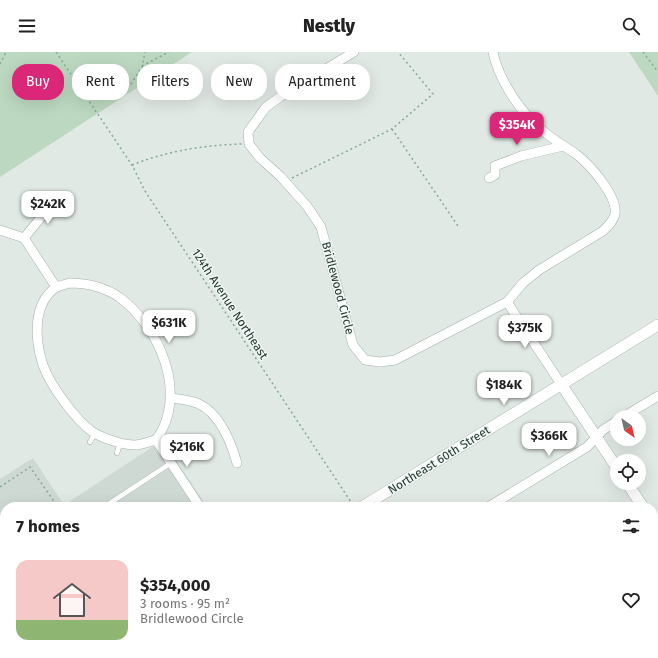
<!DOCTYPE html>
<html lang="en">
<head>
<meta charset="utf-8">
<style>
	:root { --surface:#fff; --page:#f2f2f2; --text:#222; --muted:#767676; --line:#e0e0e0; --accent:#db2777 }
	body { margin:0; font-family:"Fira Sans",sans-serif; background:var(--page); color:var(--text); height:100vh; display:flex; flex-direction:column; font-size:15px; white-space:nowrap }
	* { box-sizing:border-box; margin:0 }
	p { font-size:13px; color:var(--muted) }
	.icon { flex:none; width:22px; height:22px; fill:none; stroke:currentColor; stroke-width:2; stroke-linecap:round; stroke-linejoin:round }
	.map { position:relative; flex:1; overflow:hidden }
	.side { position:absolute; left:0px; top:450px; width:658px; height:156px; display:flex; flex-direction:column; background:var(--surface); border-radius:16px 16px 0 0; box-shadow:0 4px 16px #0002 }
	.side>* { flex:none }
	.hud { position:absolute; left:12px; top:12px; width:400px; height:36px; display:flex; gap:8px }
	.needle { width:26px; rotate:146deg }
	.buttons { position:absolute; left:610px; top:358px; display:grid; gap:8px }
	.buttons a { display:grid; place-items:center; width:36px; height:36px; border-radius:50%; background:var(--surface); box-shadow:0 4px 16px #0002; font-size:20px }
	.price { position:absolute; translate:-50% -34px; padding:0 9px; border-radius:8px; background:#fff; color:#222; font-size:13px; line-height:26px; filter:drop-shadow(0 1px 2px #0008) }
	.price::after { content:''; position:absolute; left:50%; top:24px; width:12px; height:9px; margin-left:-6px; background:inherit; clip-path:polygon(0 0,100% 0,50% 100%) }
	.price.selected { background:var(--accent); color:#fff }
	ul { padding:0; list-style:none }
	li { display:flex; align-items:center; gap:12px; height:100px; padding:0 16px }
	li+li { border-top:1px solid var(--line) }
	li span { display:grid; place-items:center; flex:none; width:112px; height:80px; border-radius:12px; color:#555 }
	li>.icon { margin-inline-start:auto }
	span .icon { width:48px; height:48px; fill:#fffc; stroke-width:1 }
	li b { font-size:17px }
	h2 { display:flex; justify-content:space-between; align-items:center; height:48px; padding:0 16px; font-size:17px }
	.tag { padding:0 14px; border-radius:16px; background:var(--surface); box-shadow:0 4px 16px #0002; font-size:14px; line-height:36px }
	.tag.selected { background:var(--accent); color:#fff }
	header { display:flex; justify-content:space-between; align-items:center; height:52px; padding:0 16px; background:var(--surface); font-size:18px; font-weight:800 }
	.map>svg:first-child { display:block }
</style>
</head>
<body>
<header><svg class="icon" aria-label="menu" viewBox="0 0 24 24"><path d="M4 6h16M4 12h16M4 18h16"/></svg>Nestly<svg class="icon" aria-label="search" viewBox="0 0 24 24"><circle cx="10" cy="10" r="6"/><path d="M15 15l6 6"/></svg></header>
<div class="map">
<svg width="658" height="606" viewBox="0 0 658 606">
	<rect width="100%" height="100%" fill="#e1e9e4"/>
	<g fill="#cfd9d3">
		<path d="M163,388L207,455H5V601H120L113,606H0V427L33,406L64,453Z"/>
		<path d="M222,601H447L451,606H226Z"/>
	</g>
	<g fill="#bcd8c0">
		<path d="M0,0H192L0,125Z"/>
		<path d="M629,0H658V44Z"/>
		<path d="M4,551H5V589L0,582V554Z"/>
		<path d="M30,601H38L41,606H22Z"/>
		<path d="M356,601H387L379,606H360Z"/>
		<path d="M406,601H417L420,606H398Z"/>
	</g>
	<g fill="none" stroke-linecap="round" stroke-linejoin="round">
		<defs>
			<g id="service">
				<path d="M90,390L95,381"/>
				<path d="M117,401L120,391"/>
				<path d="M104,455L171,411"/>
				<path d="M240,601L242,606"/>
				<path d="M277,601L280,606"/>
				<path d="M317,601H324"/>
			</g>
			<g id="minor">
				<path d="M354,0L280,45L266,55L248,80L249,92L260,106L280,124L307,154L321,175L353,293L365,308L380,310L395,308L507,250L523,231L539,218L603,179C608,174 613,170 615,162C618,144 589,112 576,102C561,92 547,84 534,71C516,53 498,25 493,0"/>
				<path d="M489,126L495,123V114L521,104L563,94"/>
				<path d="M0,178L24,186L56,235"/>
				<path d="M24,186L57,146"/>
				<path d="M69,231C86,231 104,235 119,245C160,275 189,343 156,388C150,389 142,393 135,393C123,393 105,387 94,381C76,369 50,333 43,313C35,289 32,253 55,236C59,233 65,233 69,231Z"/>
				<path d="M507,250L561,332"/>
				<path d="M171,346C180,347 191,348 199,352C220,362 231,390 237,411"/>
				<path d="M623,365L658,344"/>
				<path d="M156,388L200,455"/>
				<path d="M488,455L587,395L603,378L617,369"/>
			</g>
			<g id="tertiary">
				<path d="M561,332L617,416"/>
				<path d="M627,431L643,455"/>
				<path d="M362,455L658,273"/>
				<path d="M653,469L658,477"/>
				<path d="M135,606L142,601"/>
			</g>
		</defs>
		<use href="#service" stroke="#a4b0aa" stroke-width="5.5"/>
		<use href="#minor" stroke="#a4b0aa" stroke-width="10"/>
		<use href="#tertiary" stroke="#a4b0aa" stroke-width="12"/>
		<g stroke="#85a999" stroke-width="1.5" stroke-dasharray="2 3" stroke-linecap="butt">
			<path d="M56,0L132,113L145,139L353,453"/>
			<path d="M643,0L658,20"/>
			<path d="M0,12L6,0"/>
			<path d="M142,14L169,0"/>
			<path d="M81,36H105L131,32L142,15L145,0"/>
			<path d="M392,77L458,174"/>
			<path d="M132,113C167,99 204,93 242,92"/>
			<path d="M292,126L392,77L433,42L398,0"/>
			<path d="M0,435L30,415L58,455"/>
			<path d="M452,601L455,606"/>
		</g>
		<use href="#service" stroke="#fff" stroke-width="4.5"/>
		<use href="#minor" stroke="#fff" stroke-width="9"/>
		<use href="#tertiary" stroke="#fff" stroke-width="11"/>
	</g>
	<g text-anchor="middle" stroke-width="3" stroke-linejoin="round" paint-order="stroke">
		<g font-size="12" fill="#233830" stroke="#f0f6f3">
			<text transform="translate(338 236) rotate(75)" y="4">Bridlewood Circle</text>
			<text transform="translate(230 252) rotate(57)" y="4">124th Avenue Northeast</text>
			<text transform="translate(439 408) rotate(-32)" y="4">Northeast 60th Street</text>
		</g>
	</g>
</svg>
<div class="buttons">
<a><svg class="needle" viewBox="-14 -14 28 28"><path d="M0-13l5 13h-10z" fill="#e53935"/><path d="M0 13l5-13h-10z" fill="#767676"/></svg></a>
<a><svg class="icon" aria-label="locate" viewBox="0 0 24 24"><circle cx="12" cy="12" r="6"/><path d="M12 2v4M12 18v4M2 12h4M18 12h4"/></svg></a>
</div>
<b class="price selected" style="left:517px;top:94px">$354K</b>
<b class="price" style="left:48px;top:173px">$242K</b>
<b class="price" style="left:169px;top:292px">$631K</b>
<b class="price" style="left:525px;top:297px">$375K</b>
<b class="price" style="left:504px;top:354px">$184K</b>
<b class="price" style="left:549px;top:405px">$366K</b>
<b class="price" style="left:187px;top:416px">$216K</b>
<div class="hud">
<a class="tag selected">Buy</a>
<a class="tag">Rent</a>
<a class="tag">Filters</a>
<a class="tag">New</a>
<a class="tag">Apartment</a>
</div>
<section class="side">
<h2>7 homes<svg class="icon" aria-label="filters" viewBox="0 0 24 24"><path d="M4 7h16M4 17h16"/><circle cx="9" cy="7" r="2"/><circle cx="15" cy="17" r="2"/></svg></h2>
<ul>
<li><span style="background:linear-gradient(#f6c9c9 75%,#8fb573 0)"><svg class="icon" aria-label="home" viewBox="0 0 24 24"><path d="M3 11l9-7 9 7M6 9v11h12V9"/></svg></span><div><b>$354,000</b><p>3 rooms · 95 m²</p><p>Bridlewood Circle</p></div><svg class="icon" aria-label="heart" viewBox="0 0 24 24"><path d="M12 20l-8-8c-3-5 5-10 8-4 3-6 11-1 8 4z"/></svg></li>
</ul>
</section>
</div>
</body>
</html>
